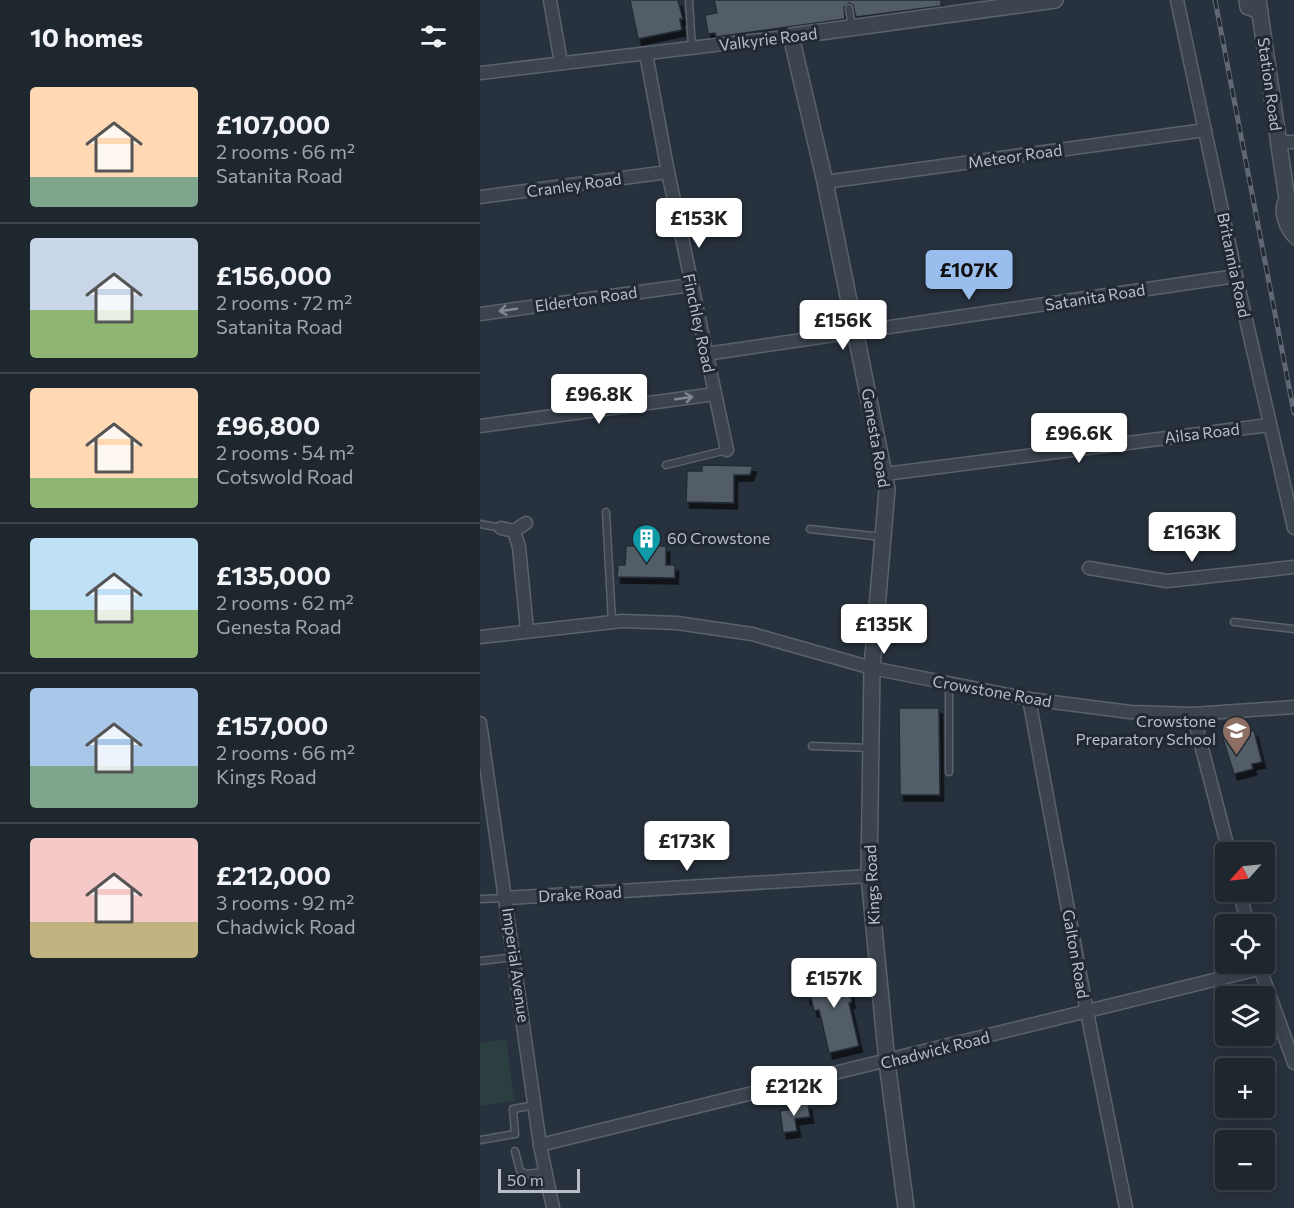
<!DOCTYPE html>
<html lang="en">
<head>
<meta charset="utf-8">
<style>
	:root { --surface:#1e262e; --page:#262e36; --text:#f1f3f6; --muted:#a1a5aa; --line:#3c434a; --accent:#99bded }
	body { margin:0; font-family:Commissioner,sans-serif; background:var(--page); color:var(--text); height:100vh; display:flex; flex-direction:column; font-size:22px; white-space:nowrap }
	* { box-sizing:border-box; margin:0 }
	p { font-size:20px; color:var(--muted) }
	.icon { flex:none; width:33px; height:33px; fill:none; stroke:currentColor; stroke-width:2; stroke-linecap:round; stroke-linejoin:round }
	.map { position:relative; flex:1; overflow:hidden }
	.details { display:flex; flex-direction:column; background:var(--surface); width:480px }
	.details>* { flex:none }
	.needle { width:39px; rotate:243deg }
	.controls { position:absolute; left:735px; top:842px; display:grid; gap:12px }
	.controls a { display:grid; place-items:center; width:60px; height:60px; border-radius:6px; background:var(--surface); box-shadow:0 3px 15px #0003,0 0 0 2px var(--line); font-size:30px }
	.scale { position:absolute; left:18px; bottom:15px; width:82px; box-sizing:border-box; padding-left:6px; border:3px solid #b8bfc8; border-top:0; font-size:16px; line-height:21px; white-space:nowrap; color:#b8bfc8; -webkit-text-stroke:4px #212933; paint-order:stroke }
	.price { position:absolute; translate:-50% -51px; padding:0 14px; border-radius:6px; background:#fff; color:#222; font-size:20px; line-height:39px; filter:drop-shadow(0 2px 3px #0008) }
	.price::after { content:''; position:absolute; left:50%; top:36px; width:18px; height:14px; margin-left:-9px; background:inherit; clip-path:polygon(0 0,100% 0,50% 100%) }
	.price.on { background:var(--accent); color:#111 }
	ul { padding:0; list-style:none }
	li { display:flex; align-items:center; gap:18px; height:150px; padding:0 30px }
	li+li { border-top:2px solid var(--line) }
	li span { display:grid; place-items:center; flex:none; width:168px; height:120px; border-radius:6px; color:#555 }
	li>.icon { margin-inline-start:auto }
	span .icon { width:72px; height:72px; fill:#fffc; stroke-width:1 }
	li b { font-size:26px }
	h2 { display:flex; justify-content:space-between; align-items:center; height:72px; padding:0 30px; font-size:26px }
	main { display:flex; flex:1; min-height:0 }
	.map>svg:first-child { display:block }
</style>
</head>
<body>
<main>
<section class="details">
<h2>10 homes<svg class="icon" aria-label="filters" viewBox="0 0 24 24"><path d="M4 7h16M4 17h16"/><circle cx="9" cy="7" r="2"/><circle cx="15" cy="17" r="2"/></svg></h2>
<ul>
<li><span style="background:linear-gradient(#ffd9b3 75%,#7fa58c 0)"><svg class="icon" aria-label="home" viewBox="0 0 24 24"><path d="M3 11l9-7 9 7M6 9v11h12V9"/></svg></span><div><b>£107,000</b><p>2 rooms · 66 m²</p><p>Satanita Road</p></div></li>
<li><span style="background:linear-gradient(#c9d6e8 60%,#8fb573 0)"><svg class="icon" aria-label="home" viewBox="0 0 24 24"><path d="M3 11l9-7 9 7M6 9v11h12V9"/></svg></span><div><b>£156,000</b><p>2 rooms · 72 m²</p><p>Satanita Road</p></div></li>
<li><span style="background:linear-gradient(#ffd9b3 75%,#8fb573 0)"><svg class="icon" aria-label="home" viewBox="0 0 24 24"><path d="M3 11l9-7 9 7M6 9v11h12V9"/></svg></span><div><b>£96,800</b><p>2 rooms · 54 m²</p><p>Cotswold Road</p></div></li>
<li><span style="background:linear-gradient(#bfe0f5 60%,#8fb573 0)"><svg class="icon" aria-label="home" viewBox="0 0 24 24"><path d="M3 11l9-7 9 7M6 9v11h12V9"/></svg></span><div><b>£135,000</b><p>2 rooms · 62 m²</p><p>Genesta Road</p></div></li>
<li><span style="background:linear-gradient(#a9c7e8 65%,#7fa58c 0)"><svg class="icon" aria-label="home" viewBox="0 0 24 24"><path d="M3 11l9-7 9 7M6 9v11h12V9"/></svg></span><div><b>£157,000</b><p>2 rooms · 66 m²</p><p>Kings Road</p></div></li>
<li><span style="background:linear-gradient(#f6c9c9 70%,#c2b280 0)"><svg class="icon" aria-label="home" viewBox="0 0 24 24"><path d="M3 11l9-7 9 7M6 9v11h12V9"/></svg></span><div><b>£212,000</b><p>3 rooms · 92 m²</p><p>Chadwick Road</p></div></li>
</ul>
</section>
<div class="map">
<svg width="814" height="1208" viewBox="0 0 814 1208">
	<defs>
		<filter id="shadow"><feDropShadow dx="3.5" dy="6" stdDeviation="0" flood-color="#0009"/></filter>
	</defs>
	<rect width="100%" height="100%" fill="#28323e"/>
	<path fill="#2b3f40" d="M26,1039L34,1101L0,1106V1043Z"/>
	<g fill="#525d68" stroke="#232b35" stroke-width="1.5" filter="url(#shadow)">
		<path d="M150,0H198L203,19H200L202,30L158,39Z"/>
		<path d="M234,0H461V6L376,17L373,5L369,3L364,7L365,19L236,37L235,33L228,34L225,15L237,13Z"/>
		<path d="M222,465L273,466L270,475H254V503L206,502L207,471H222Z"/>
		<path d="M146,546H186V565H195V578L137,577L138,565H145Z"/>
		<path d="M419,708H459L460,795H420Z"/>
		<path d="M759,730L760,735L774,730L782,762L772,764L773,769L754,774L742,736Z"/>
		<path d="M365,969L372,1002L369,1003L379,1046L349,1053L339,1010L334,1011L331,998L327,999L325,979Z"/>
		<path d="M328,1103L330,1117L315,1119L317,1131L303,1133L300,1111L313,1109L312,1105Z"/>
	</g>
	<g fill="none" stroke-linecap="round" stroke-linejoin="round">
		<defs>
			<g id="service">
				<path d="M209,0L212,48"/>
				<path d="M369,8L372,27"/>
				<path d="M804,196C794,210 803,231 814,241"/>
				<path d="M186,465L247,450"/>
				<path d="M126,512L132,622"/>
				<path d="M0,524L21,528"/>
				<path d="M330,529L402,537"/>
				<path d="M754,622L814,629"/>
				<path d="M332,746L390,748"/>
				<path d="M469,772V684"/>
				<path d="M0,899L25,898"/>
				<path d="M0,961L34,957"/>
				<path d="M0,1140L35,1134L33,1109L56,1105"/>
				<path d="M35,1151L40,1171L46,1174L65,1172"/>
			</g>
			<g id="minor">
				<path d="M70,0L81,63"/>
				<path d="M697,0L756,276L814,528"/>
				<path d="M166,54L188,172L247,450"/>
				<path d="M0,73L311,36"/>
				<path d="M799,142H814"/>
				<path d="M345,182L725,130"/>
				<path d="M0,197L188,172"/>
				<path d="M0,314L211,285"/>
				<path d="M226,354L756,276"/>
				<path d="M0,426L235,394"/>
				<path d="M405,474L789,425"/>
				<path d="M21,528L34,531L39,547L47,630"/>
				<path d="M34,531L46,523"/>
				<path d="M609,568L687,581L814,567"/>
				<path d="M0,637L142,621L197,623L272,634L392,668L549,699L650,712L713,714L814,707"/>
				<path d="M549,699L607,1012L646,1208"/>
				<path d="M713,714L749,852"/>
				<path d="M0,723L60,1145L73,1208"/>
				<path d="M759,891L768,924"/>
				<path d="M26,898L389,876"/>
				<path d="M778,963L814,1063"/>
				<path d="M60,1145L779,969"/>
			</g>
			<g id="tertiary">
				<path d="M767,0L768,7L780,11"/>
				<path d="M778,0L806,193L814,231"/>
				<path d="M426,1208L407,1062L389,876L392,668L407,489L345,182L311,36L575,0"/>
			</g>
		</defs>
		<use href="#service" stroke="#5a626b" stroke-width="9"/>
		<use href="#minor" stroke="#5a626b" stroke-width="15"/>
		<use href="#tertiary" stroke="#5a626b" stroke-width="18"/>
		<use href="#service" stroke="#3c444e" stroke-width="6"/>
		<use href="#minor" stroke="#3c444e" stroke-width="12"/>
		<use href="#tertiary" stroke="#3c444e" stroke-width="15"/>
		<defs>
			<path id="rail" d="M735,0L814,413"/>
		</defs>
		<use href="#rail" stroke="#5f6874" stroke-width="5"/>
		<use href="#rail" stroke="#212933" stroke-width="3" stroke-dasharray="9" stroke-linecap="butt"/>
	</g>
	<defs><path id="oneway-shaft" d="M-6 0H5M1.5-3L5.5 0L1.5 3" fill="none" stroke-width="1.6" stroke-linecap="round" stroke-linejoin="round" transform="scale(1.5)"/></defs>
	<g stroke="#808891">
		<use href="#oneway-shaft" transform="translate(28 310) rotate(172)"/>
		<use href="#oneway-shaft" transform="translate(204 398) rotate(-8)"/>
	</g>
	<defs>
		<symbol id="building-pin" viewBox="-11 -11 22 30"><path d="M0 17L-7.5 6A9.5 9.5 0 1 1 7.5 6Z" fill="#0f9aa8" stroke="#212933"/><path d="M-4-6H4V6H1V3H-1V6H-4ZM-2.5-4.3h1.7v1.8h-1.7ZM.8-4.3h1.7v1.8H.8ZM-2.5-1h1.7V.8h-1.7ZM.8-1h1.7V.8H.8Z" fill="#fff"/></symbol>
		<symbol id="school-pin" viewBox="-11 -11 22 30"><path d="M0 17L-7.5 6A9.5 9.5 0 1 1 7.5 6Z" fill="#8d6e63" stroke="#212933"/><path d="M0-5L7-2L0 1L-7-2ZM-4 1L0 2.5L4 1V4Q0 6-4 4Z" fill="#fff"/></symbol>
	</defs>
	<g fill-rule="evenodd">
		<use href="#building-pin" x="150" y="522" width="33" height="45"/>
		<use href="#school-pin" x="740" y="714" width="33" height="45"/>
	</g>
	<g text-anchor="middle" stroke-width="6" stroke-linejoin="round" paint-order="stroke">
		<g font-size="16" fill="#b8bfc8" stroke="#212933">
			<text transform="translate(288 39) rotate(-7)" y="6">Valkyrie Road</text>
			<text transform="translate(790 84) rotate(82)" y="6">Station Road</text>
			<text transform="translate(535 156) rotate(-8)" y="6">Meteor Road</text>
			<text transform="translate(94 185) rotate(-8)" y="6">Cranley Road</text>
			<text transform="translate(754 265) rotate(78)" y="6">Britannia Road</text>
			<text transform="translate(615 297) rotate(-9)" y="6">Satanita Road</text>
			<text transform="translate(106 299) rotate(-8)" y="6">Elderton Road</text>
			<text transform="translate(219 323) rotate(78)" y="6">Finchley Road</text>
			<text transform="translate(722 433) rotate(-7)" y="6">Ailsa Road</text>
			<text transform="translate(396 438) rotate(80)" y="6">Genesta Road</text>
			<text transform="translate(512 691) rotate(10)" y="6">Crowstone Road</text>
			<text transform="translate(392 885) rotate(-93)" y="6">Kings Road</text>
			<text transform="translate(100 894) rotate(-3)" y="6">Drake Road</text>
			<text transform="translate(596 954) rotate(80)" y="6">Galton Road</text>
			<text transform="translate(36 965) rotate(82)" y="6">Imperial Avenue</text>
			<text transform="translate(455 1050) rotate(-14)" y="6">Chadwick Road</text>
		</g>
		<g font-size="16" fill="#b8bfc8" stroke="#212933" text-anchor="start">
			<text x="187" y="544">60 Crowstone</text>
			<text x="736" y="727" text-anchor="end">Crowstone<tspan x="736" dy="18">Preparatory School</tspan></text>
		</g>
	</g>
</svg>
<div class="controls">
<a><svg class="needle" viewBox="-14 -14 28 28"><path d="M0-13l5 13h-10z" fill="#e53935"/><path d="M0 13l5-13h-10z" fill="#a1a5aa"/></svg></a>
<a><svg class="icon" aria-label="locate" viewBox="0 0 24 24"><circle cx="12" cy="12" r="6"/><path d="M12 2v4M12 18v4M2 12h4M18 12h4"/></svg></a>
<a><svg class="icon" aria-label="layers" viewBox="0 0 24 24"><path d="M12 4l9 5-9 5-9-5zM3 14l9 5 9-5"/></svg></a>
<a>+</a>
<a>−</a>
</div>
<div class="scale">50 m</div>
<b class="price" style="left:219px;top:249px">£153K</b>
<b class="price on" style="left:489px;top:301px">£107K</b>
<b class="price" style="left:363px;top:351px">£156K</b>
<b class="price" style="left:119px;top:425px">£96.8K</b>
<b class="price" style="left:599px;top:464px">£96.6K</b>
<b class="price" style="left:712px;top:563px">£163K</b>
<b class="price" style="left:404px;top:655px">£135K</b>
<b class="price" style="left:207px;top:872px">£173K</b>
<b class="price" style="left:354px;top:1009px">£157K</b>
<b class="price" style="left:314px;top:1117px">£212K</b>
</div>
</main>
</body>
</html>
